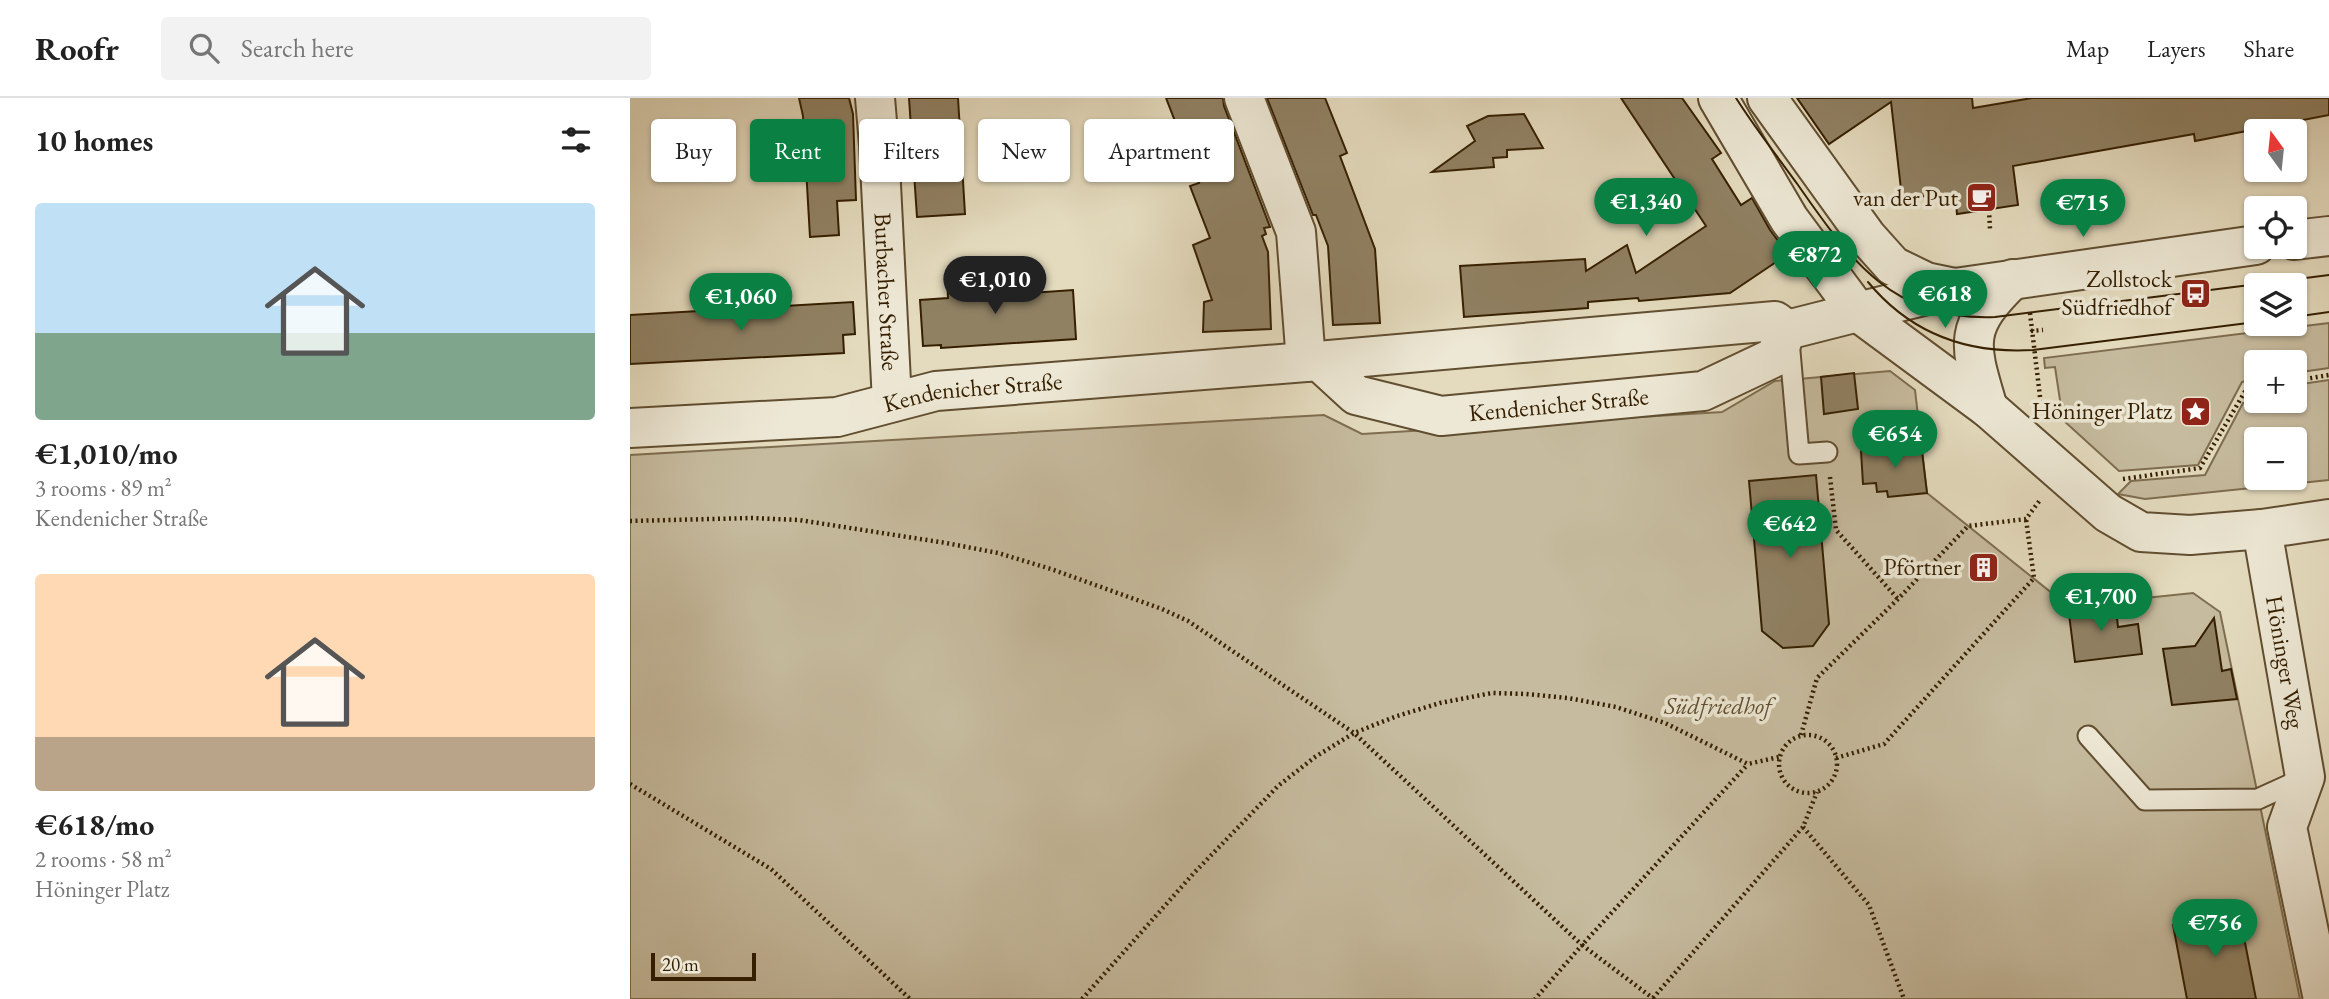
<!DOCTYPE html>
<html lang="en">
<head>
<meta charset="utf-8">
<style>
	:root { --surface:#fff; --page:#f2f2f2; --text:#222; --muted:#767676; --line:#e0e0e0; --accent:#0b8043 }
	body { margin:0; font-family:"EB Garamond",serif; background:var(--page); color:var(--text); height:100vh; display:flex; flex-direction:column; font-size:26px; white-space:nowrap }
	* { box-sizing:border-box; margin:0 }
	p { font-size:23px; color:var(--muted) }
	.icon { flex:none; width:38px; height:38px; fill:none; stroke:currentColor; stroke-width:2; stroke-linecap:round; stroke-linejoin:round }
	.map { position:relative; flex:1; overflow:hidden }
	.side { display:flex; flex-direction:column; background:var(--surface); width:630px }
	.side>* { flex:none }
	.hud { position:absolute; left:21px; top:21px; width:665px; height:63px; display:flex; gap:14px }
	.needle { width:46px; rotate:345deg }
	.controls { position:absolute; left:1614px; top:21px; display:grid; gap:14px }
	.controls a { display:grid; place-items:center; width:63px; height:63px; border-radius:7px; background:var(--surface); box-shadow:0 2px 5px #0004; font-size:35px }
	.scale { position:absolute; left:21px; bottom:18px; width:105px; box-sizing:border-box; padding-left:7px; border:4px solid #351f00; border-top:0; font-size:19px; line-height:24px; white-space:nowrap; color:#351f00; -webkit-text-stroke:5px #ede8d5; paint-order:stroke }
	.price { position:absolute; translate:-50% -60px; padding:0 16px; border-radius:24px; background:var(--accent); color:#fff; font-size:23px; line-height:46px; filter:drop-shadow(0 2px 4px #0008) }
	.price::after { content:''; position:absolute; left:50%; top:42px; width:21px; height:16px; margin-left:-10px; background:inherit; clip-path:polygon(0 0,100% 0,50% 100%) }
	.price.on { background:#222; color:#fff }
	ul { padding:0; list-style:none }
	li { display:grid; align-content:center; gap:14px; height:371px; padding:0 35px }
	li span { display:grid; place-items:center; height:217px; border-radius:7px; color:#555 }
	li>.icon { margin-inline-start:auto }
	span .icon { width:126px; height:126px; fill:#fffc; stroke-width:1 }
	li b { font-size:30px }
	h2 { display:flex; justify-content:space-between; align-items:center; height:84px; padding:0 35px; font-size:30px }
	.chip { padding:0 24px; border-radius:7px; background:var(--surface); box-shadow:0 2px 5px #0004; font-size:24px; line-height:63px }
	.chip.on { background:var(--accent); color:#fff }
	header { display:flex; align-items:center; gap:42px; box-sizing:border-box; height:98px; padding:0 35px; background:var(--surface); border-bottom:2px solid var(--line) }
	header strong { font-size:33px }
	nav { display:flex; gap:38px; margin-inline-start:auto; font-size:24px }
	.search { width:490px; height:63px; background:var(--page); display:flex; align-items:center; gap:18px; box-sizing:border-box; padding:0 24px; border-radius:7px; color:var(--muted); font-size:26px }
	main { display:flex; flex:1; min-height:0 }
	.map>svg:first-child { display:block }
</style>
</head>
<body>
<header>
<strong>Roofr</strong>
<div class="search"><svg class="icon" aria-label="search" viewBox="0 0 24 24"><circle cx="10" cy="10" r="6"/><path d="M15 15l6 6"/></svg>Search here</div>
<nav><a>Map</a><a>Layers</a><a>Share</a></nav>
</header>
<main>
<section class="side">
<h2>10 homes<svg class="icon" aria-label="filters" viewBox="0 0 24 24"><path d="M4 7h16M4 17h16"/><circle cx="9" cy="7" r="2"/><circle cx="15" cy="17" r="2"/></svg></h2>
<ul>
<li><span style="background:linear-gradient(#bfe0f5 60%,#7fa58c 0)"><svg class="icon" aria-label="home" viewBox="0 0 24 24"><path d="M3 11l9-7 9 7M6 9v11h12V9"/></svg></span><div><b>€1,010/mo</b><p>3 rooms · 89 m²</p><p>Kendenicher Straße</p></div></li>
<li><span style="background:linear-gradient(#ffd9b3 75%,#b9a48a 0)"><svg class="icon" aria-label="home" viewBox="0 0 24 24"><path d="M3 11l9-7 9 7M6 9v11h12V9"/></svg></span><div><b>€618/mo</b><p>2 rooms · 58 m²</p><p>Höninger Platz</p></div></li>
</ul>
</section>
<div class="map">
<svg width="1699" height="901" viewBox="0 0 1699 901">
	<rect width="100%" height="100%" fill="#e4dbbe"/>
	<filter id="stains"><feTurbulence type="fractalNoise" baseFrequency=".00286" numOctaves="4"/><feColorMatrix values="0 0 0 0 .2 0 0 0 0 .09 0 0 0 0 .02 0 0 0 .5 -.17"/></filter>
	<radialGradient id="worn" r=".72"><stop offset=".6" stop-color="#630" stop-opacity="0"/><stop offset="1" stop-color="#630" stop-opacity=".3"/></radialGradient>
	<g fill="#c6bb9e" stroke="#7e6d4f" stroke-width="2" fill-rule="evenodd">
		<path d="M1699,225V270L1664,275V264H1626V281L1612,284L1568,367L1489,373L1433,322L1425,269L1415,270L1414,260Z"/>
		<path d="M1260,273L1285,292L1297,395L1438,508L1563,495L1590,514L1670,901H0V357L694,317L732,336L1092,314L1145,283Z"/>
		<path d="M1699,282V382L1515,401L1488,396L1501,383L1575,377L1613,305L1629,303H1664V287ZM1626,341H1664V380H1626Z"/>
	</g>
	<g fill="#908163" stroke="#351f00" stroke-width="2">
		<path d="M169,0H219L223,16L226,102L207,103L209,137L180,139L173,18Z"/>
		<path d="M279,0H328L335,116L287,119Z"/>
		<path d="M536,0H593L594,8L640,129L634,130L636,136L632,138L638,154L641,231L573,234L574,204L582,202L563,147L580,140L560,88L569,85Z"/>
		<path d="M637,0H695L717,55L710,58L745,151L750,225L703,227L698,148L686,117H683Z"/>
		<path d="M991,0H1052L1091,55L1082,61L1111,107L1122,100L1140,132L1158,156L1100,195L1009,203L1008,200L958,204V210L834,219L830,168L955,161L956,173L997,147L1006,175L1076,128Z"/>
		<path d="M1167,0H1342L1343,10L1402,0H1699V17L1565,43L1564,36L1383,68L1388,107L1327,116L1325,96L1272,100L1261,4L1199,46Z"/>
		<path d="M894,16L913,50L877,52V59L863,60L864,69L802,74L845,43L837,28L858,18Z"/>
		<path d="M351,174L352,191L373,190V197L443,192L446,241L311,250V247L293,248L290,202L318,200L317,176Z"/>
		<path d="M223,204L225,236L213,237L214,255L0,266V217Z"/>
		<path d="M1224,275L1228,311L1194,316L1191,279Z"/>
		<path d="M1291,345L1297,395L1258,399L1257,393L1247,394L1246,385L1233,386L1231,353Z"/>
		<path d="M1186,377L1199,526L1183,548L1153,550L1132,533L1119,383Z"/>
		<path d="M1485,503L1488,529L1508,526L1512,556L1445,564L1438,508Z"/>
		<path d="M1584,520L1592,573L1601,571L1607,601L1542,607L1533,551L1565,548Z"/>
		<path d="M1609,814L1626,901H1557L1543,827Z"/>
	</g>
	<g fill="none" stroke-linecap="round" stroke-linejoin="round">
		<defs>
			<g id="service">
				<path d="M1159,242L1169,356L1197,354"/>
				<path d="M1458,638L1515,702L1628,701L1674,680"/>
			</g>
			<g id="minor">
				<path id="s1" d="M245,0L249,47L262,304"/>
				<path d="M614,0L666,134L676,264"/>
				<path id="s2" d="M689,263L726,297L811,318L1073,293L1145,259L1157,232L1228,214"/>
				<path id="s3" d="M0,330L207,319L306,293L676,264L1145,223L1157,232"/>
				<path id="s4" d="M1632,431L1675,679L1657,729L1693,901"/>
			</g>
			<g id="tertiary">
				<path d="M1088,0L1159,121L1228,214L1358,310L1478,415L1511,434L1560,437L1632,431L1699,421"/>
				<path d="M1137,0L1237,139L1263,168L1296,184L1325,190"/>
				<path d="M1664,142L1699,138"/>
				<path d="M1228,214L1325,190L1626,147"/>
				<path d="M1358,310C1339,246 1332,230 1383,181"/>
			</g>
		</defs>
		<use href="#service" stroke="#614e30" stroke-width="23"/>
		<use href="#minor" stroke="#614e30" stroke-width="42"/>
		<use href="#tertiary" stroke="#614e30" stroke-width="42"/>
		<g stroke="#351f00" stroke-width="4.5" stroke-dasharray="2 3.5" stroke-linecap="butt">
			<path d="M1359,112L1360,131"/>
			<path d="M1400,215L1411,307"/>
			<path d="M1401,233L1413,232"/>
			<path d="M1664,283L1699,277"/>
			<path d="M1200,379L1206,432L1268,501"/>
			<path d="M1493,381L1570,370L1617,290L1626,289"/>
			<path d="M0,423L122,420L169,422L316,445L368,455L421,471L532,511L558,523L724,635L952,847L905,901"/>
			<path d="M1171,637L1187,580L1268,501L1338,428L1396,421L1410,402"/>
			<circle cx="1178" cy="666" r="29"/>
			<path d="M1206,660L1254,646L1404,480L1396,421"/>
			<path d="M0,686L141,771L280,901"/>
			<path d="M1173,729L1239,807L1274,901"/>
			<path d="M1023,900L1173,729L1187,694"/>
			<path d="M452,901L563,776L648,688L685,659L724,635L767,618L810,605L862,595L896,596L938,600L986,609L1035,625L1118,666L1149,659"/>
			<path d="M1024,901L952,847L1118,666"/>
		</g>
		<use href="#service" stroke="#ede8d5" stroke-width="19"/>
		<use href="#minor" stroke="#ede8d5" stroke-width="38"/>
		<use href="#tertiary" stroke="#ede8d5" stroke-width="38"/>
		<g stroke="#351f00" stroke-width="2">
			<path d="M1106,0C1125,30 1147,58 1168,87C1221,163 1263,223 1365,219L1699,177"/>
			<path d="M1238,184C1281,236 1337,256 1403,252L1626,224"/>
			<path d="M1664,219L1699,214"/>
		</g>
	</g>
	<defs>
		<symbol id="cafe-square" viewBox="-11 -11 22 22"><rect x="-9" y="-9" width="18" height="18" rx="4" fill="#8f2418" stroke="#ede8d5"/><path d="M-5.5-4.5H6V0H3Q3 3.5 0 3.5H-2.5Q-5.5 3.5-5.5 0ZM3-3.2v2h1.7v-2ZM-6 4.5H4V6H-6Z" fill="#fff"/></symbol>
		<symbol id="bus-square" viewBox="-11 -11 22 22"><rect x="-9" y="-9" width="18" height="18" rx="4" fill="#8f2418" stroke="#ede8d5"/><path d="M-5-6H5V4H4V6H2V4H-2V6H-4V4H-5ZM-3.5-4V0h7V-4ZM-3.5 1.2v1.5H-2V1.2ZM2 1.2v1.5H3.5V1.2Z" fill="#fff"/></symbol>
		<symbol id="sight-square" viewBox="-11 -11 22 22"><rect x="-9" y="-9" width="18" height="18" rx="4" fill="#8f2418" stroke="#ede8d5"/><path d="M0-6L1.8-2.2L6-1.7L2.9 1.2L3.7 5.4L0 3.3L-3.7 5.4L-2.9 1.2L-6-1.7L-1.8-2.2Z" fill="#fff"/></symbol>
		<symbol id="building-square" viewBox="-11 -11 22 22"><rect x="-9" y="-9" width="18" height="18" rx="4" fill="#8f2418" stroke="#ede8d5"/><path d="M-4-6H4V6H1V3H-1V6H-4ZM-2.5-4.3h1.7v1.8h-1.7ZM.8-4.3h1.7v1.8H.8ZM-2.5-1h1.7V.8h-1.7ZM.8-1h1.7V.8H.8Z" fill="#fff"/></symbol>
	</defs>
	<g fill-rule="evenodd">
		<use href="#cafe-square" x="1334" y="82" width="35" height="35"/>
		<use href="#bus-square" x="1548" y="178" width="35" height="35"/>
		<use href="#sight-square" x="1548" y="296" width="35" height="35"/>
		<use href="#building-square" x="1336" y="452" width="35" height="35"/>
	</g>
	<g text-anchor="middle" stroke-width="7" stroke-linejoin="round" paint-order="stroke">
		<g font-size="24" fill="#351f00" stroke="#ede8d5" text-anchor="end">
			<text x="1328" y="108">van der Put</text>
			<text x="1542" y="189">Zollstock<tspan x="1542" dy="28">Südfriedhof</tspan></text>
			<text x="1542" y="321">Höninger Platz</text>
			<text x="1331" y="477">Pförtner</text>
		</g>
		<g font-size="24" fill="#351f00" stroke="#ede8d5">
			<text dy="8" stroke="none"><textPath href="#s1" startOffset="194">Burbacher Straße</textPath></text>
			<text dy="8" stroke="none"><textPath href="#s3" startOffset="346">Kendenicher Straße</textPath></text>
			<text dy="8" stroke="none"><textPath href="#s2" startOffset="256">Kendenicher Straße</textPath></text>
			<text dy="8" stroke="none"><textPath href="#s4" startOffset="135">Höninger Weg</textPath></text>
		</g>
		<g font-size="24" font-style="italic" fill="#604e2f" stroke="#ede8d5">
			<text x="1088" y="616">Südfriedhof</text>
		</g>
	</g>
	<rect width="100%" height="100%" filter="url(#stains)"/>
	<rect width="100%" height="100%" fill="url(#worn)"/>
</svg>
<div class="controls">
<a><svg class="needle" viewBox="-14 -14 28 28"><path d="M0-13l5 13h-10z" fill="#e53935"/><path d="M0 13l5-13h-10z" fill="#767676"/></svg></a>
<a><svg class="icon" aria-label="locate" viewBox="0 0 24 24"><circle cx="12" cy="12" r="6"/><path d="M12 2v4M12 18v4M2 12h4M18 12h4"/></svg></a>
<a><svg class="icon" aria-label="layers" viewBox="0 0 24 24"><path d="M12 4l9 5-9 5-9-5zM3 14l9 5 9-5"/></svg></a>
<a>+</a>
<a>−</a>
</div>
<div class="scale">20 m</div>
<b class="price" style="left:1016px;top:140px">€1,340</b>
<b class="price" style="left:1453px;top:141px">€715</b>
<b class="price" style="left:1185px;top:193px">€872</b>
<b class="price on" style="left:365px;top:218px">€1,010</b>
<b class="price" style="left:1315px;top:232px">€618</b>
<b class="price" style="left:111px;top:235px">€1,060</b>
<b class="price" style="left:1265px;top:372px">€654</b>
<b class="price" style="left:1160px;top:462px">€642</b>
<b class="price" style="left:1471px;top:535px">€1,700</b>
<b class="price" style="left:1585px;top:861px">€756</b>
<div class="hud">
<a class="chip">Buy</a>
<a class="chip on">Rent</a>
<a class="chip">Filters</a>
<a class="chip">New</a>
<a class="chip">Apartment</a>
</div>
</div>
</main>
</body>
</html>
